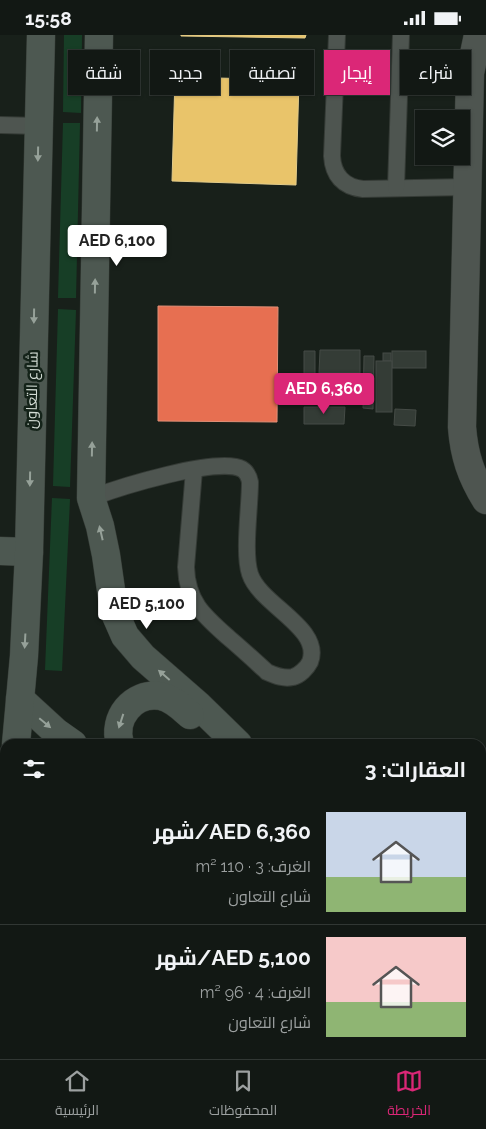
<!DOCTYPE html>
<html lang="ar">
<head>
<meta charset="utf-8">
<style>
	:root { --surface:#121814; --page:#1f2522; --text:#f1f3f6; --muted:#9ca0a0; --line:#313734; --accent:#db2777 }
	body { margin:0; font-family:Raleway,Cairo,sans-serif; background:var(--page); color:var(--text); direction:rtl; height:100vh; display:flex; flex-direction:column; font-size:19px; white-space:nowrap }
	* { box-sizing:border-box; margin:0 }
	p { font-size:16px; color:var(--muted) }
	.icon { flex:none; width:28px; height:28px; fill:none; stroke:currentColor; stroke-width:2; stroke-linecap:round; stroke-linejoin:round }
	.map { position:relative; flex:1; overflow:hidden; direction:ltr }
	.details { position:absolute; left:0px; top:704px; width:486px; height:321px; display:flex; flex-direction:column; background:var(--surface); border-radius:15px 15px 0 0; box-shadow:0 1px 4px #0004,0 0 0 1px var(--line); direction:rtl }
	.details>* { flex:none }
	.banner { position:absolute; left:15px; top:15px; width:456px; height:45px; direction:rtl; display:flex; gap:10px }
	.buttons { position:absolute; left:415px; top:75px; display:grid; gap:10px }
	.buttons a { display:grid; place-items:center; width:55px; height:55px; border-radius:0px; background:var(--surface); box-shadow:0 1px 4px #0004,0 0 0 1px var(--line); font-size:25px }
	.price { position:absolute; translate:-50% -42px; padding:0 11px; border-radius:5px; background:#fff; color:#222; font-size:16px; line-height:32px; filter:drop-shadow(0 1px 2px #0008) }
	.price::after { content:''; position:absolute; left:50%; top:30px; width:15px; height:11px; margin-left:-8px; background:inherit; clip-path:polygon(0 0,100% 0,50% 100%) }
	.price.current { background:var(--accent); color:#fff }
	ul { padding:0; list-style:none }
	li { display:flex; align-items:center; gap:15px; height:125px; padding:0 20px }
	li+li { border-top:1px solid var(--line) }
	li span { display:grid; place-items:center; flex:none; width:140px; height:100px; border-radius:0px; color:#555 }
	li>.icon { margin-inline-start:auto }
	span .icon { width:60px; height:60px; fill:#fffc; stroke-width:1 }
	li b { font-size:21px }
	h2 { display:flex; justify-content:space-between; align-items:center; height:60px; padding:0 20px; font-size:21px }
	.tag { padding:0 18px; border-radius:0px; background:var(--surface); box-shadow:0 1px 4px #0004,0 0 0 1px var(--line); font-size:18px; line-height:45px }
	.tag.current { background:var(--accent); color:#fff }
	.status { display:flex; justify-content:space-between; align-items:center; height:35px; padding:0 25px; background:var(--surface); direction:ltr }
	.status svg { height:14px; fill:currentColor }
	.tab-bar { display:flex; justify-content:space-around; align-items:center; height:70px; border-top:1px solid var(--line); background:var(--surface); font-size:14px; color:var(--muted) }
	.tab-bar a { display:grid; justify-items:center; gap:2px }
	.tab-bar .current { color:var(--accent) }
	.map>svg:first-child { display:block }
</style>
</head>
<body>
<div class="status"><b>15:58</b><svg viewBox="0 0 49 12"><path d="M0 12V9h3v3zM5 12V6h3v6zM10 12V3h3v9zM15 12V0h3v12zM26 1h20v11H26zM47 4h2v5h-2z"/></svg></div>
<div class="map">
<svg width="486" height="1024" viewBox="0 0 486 1024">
	<rect width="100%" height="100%" fill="#18201a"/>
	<g fill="#173e26">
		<path d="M64,0H82L81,78L63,77Z"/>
		<path d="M63,88H80L76,263H58Z"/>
		<path d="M58,274L76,275L70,452L53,451Z"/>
		<path d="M52,463L70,464L62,636L45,635Z"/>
	</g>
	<g fill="#e9c46a" stroke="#e2cb8a">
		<path d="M181,0H306L305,3L181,1Z"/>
		<path d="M175,42L299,45L296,150L172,146Z"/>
		<path d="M433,1020H442L447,1024H430Z"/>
	</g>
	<g fill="#e76f51" stroke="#e19078">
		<path d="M158,271L278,272L277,387L158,386Z"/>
		<path d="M118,1020H245V1024H122L117,1023Z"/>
	</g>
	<g fill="#343c36" stroke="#454b46">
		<path d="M320,315H360V338H319Z"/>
		<path d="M304,316H315V367L304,366Z"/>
		<rect x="392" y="316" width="34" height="17"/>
		<rect x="383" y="318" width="8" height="8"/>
		<path d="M364,321H374L373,374L363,373Z"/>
		<rect x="376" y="326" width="16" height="51"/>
		<path d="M304,372H345L344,389H304Z"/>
		<path d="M395,374L416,375L415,391L394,390Z"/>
		<path d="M275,1020H410L407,1024H274Z"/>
	</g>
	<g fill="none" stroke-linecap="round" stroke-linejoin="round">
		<defs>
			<g id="lane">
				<path d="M337,0L332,121C333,140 343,152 363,154L467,152"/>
				<path d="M0,90L39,91"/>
				<path d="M396,153L401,0"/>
				<path d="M91,463C117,453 218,421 242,434C247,437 249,442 250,447C250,472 243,518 250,539C260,570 323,593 310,627C307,633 300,640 293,642C284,644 276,641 267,637C255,626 242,614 229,603C204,581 187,567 186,532L194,435"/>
				<path d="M481,735L486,739"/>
				<path d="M481,804L486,802"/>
			</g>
			<g id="street">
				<path d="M478,0L470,38L462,392C464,420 471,441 486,465"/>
				<path d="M63,1024L64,1020"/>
			</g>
			<g id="secondary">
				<path d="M99,0L91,463L100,491L106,520L114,576L125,601L143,622L198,670L238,709"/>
				<path d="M0,516L29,517"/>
				<path d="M20,664L56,697L73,709"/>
				<path d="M16,709L24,621L29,517L41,0"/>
				<path d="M120,709C112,683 133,657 160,661C172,663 181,672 190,680"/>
				<path d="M0,852L5,806"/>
				<path d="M481,918L486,922"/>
				<path d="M481,982L486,986"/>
				<path d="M33,1024V1020"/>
			</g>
		</defs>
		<use href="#lane" stroke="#353b36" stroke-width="18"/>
		<use href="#street" stroke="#353b36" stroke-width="29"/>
		<use href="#secondary" stroke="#353b36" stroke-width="29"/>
		<use href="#lane" stroke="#4e5550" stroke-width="16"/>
		<use href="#street" stroke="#4e5550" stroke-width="28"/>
		<use href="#secondary" stroke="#4d5851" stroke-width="28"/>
	</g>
	<defs><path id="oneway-solid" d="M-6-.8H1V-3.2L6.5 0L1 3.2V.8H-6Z" transform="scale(1.25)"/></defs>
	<g fill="#96a199">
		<use href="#oneway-solid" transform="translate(97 89) rotate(-89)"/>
		<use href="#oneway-solid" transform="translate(38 119) rotate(91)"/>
		<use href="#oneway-solid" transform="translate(95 251) rotate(-89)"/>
		<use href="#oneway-solid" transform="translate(34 281) rotate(91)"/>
		<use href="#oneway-solid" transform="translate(92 414) rotate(-89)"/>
		<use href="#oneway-solid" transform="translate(30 444) rotate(91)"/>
		<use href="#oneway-solid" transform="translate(101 498) rotate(-103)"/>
		<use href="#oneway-solid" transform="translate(25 606) rotate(93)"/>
		<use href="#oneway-solid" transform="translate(164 640) rotate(-139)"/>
		<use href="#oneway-solid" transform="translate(121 686) rotate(108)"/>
		<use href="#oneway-solid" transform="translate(45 688) rotate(40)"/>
	</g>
	<g text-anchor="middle" stroke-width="5" stroke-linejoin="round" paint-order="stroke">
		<g font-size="15" fill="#d2dcd4" stroke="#142319">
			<text transform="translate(32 355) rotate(-89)" y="5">شارع التعاون</text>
		</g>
	</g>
</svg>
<div class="buttons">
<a><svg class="icon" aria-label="layers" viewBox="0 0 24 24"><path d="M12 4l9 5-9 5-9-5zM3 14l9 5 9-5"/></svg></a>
</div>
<b class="price" style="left:117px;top:232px">AED 6,100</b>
<b class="price current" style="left:324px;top:380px">AED 6,360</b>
<b class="price" style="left:147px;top:595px">AED 5,100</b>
<div class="banner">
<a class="tag">شراء</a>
<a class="tag current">إيجار</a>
<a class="tag">تصفية</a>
<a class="tag">جديد</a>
<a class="tag">شقة</a>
</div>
<section class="details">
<h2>العقارات: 3<svg class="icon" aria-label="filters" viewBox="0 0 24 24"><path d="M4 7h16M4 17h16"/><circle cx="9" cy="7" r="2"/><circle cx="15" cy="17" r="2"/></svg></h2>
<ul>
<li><span style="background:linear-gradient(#c9d6e8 65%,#8fb573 0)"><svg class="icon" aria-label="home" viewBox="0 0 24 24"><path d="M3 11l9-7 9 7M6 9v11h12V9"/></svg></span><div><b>AED 6,360/شهر</b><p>الغرف: 3 · 110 m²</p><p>شارع التعاون</p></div></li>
<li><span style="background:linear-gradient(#f6c9c9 65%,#8fb573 0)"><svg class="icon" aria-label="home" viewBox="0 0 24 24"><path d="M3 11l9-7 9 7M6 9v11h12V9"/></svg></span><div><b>AED 5,100/شهر</b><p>الغرف: 4 · 96 m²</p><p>شارع التعاون</p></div></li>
</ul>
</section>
</div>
<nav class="tab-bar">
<a class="current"><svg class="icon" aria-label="map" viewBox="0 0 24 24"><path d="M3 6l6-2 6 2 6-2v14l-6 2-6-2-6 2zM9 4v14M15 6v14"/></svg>الخريطة</a>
<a><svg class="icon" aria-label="saved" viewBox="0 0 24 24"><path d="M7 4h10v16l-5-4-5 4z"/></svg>المحفوظات</a>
<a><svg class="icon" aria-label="home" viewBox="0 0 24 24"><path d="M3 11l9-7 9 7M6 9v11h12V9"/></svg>الرئيسية</a>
</nav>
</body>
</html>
